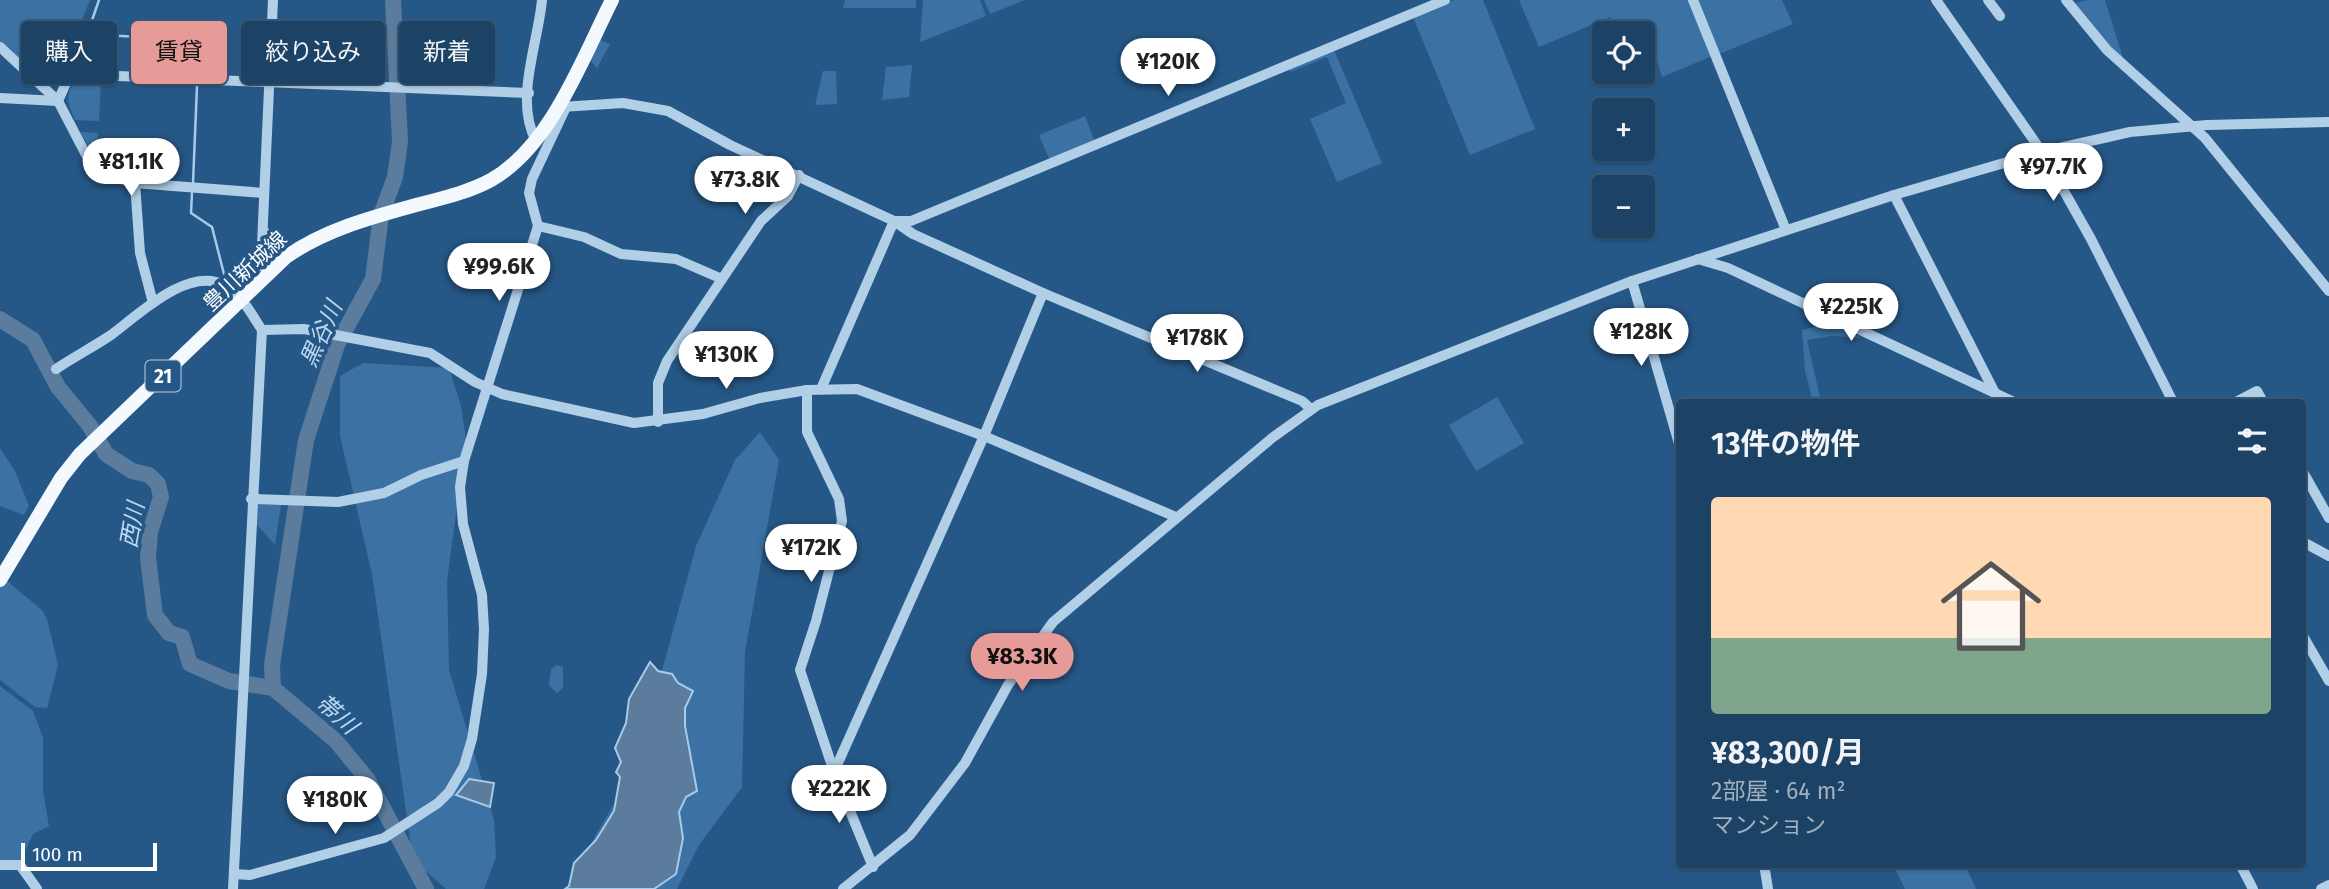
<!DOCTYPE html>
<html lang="ja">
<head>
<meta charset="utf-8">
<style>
	:root { --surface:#1c4265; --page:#25496b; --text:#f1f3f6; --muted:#a0b0bf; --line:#3a5b79; --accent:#e69b98 }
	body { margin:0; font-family:"Fira Sans","Noto Sans JP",sans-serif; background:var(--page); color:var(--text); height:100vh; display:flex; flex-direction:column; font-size:26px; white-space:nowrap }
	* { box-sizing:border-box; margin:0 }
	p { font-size:23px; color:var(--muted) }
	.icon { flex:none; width:38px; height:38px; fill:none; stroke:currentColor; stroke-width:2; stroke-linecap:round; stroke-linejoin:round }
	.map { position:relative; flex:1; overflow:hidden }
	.side { position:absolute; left:1676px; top:399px; width:630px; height:469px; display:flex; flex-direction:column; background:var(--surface); border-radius:7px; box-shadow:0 2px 5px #0004,0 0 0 2px var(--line) }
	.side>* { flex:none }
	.banner { position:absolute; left:21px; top:21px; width:665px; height:63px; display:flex; gap:14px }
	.fabs { position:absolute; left:1592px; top:21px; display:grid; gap:14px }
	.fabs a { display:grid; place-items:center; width:63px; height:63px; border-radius:7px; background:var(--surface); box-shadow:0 2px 5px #0004,0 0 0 2px var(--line); font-size:35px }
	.scale { position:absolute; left:21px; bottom:18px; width:136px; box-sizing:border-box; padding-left:7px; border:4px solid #fff; border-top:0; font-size:19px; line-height:24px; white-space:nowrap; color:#fff; -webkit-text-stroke:5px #265887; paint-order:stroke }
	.price { position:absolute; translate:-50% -60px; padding:0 16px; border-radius:24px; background:#fff; color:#222; font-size:23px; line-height:46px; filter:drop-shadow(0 2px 4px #0008) }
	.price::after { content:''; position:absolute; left:50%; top:42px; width:21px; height:16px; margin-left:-10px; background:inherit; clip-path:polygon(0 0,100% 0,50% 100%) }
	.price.active { background:var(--accent); color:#111 }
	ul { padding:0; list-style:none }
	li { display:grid; align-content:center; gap:14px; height:371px; padding:0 35px }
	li+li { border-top:2px solid var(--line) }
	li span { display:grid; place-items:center; height:217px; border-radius:7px; color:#555 }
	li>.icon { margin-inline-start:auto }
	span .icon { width:126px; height:126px; fill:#fffc; stroke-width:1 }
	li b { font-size:30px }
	h2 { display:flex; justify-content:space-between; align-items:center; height:84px; padding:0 35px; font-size:30px }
	.tag { padding:0 24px; border-radius:7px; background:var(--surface); box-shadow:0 2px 5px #0004,0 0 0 2px var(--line); font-size:24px; line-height:63px }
	.tag.active { background:var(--accent); color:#111 }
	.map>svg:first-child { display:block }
</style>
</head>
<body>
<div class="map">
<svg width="2329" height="889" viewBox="0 0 2329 889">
	<rect width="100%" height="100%" fill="#265887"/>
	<g fill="#3b72a3">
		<path d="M0,0H90L59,78L51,84L0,43Z"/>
		<path d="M845,0H916V8H843Z"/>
		<path d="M923,0H980L986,16L920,42Z"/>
		<path d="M984,0H1025L990,14Z"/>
		<path d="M1454,0H1483L1535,129L1470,155L1413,17Z"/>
		<path d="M1519,0H1689L1712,56L1662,77L1651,41L1643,43V33H1617L1610,17L1539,47Z"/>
		<path d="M1696,0H1782L1793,24L1719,54Z"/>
		<path d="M2088,0H2105L2123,58L2109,46L2075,3Z"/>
		<path d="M598,39L610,44L597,68L588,58Z"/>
		<path d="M1334,50L1382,163L1337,182L1310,119L1346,103L1327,57L1290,72L1289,69Z"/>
		<path d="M912,65L909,97L882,100L886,67Z"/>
		<path d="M823,71H836L837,104L815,105Z"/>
		<path d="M78,80L101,81L99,121L75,120C68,105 63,92 78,80Z"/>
		<path d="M1085,116L1095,142L1050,161L1039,135Z"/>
		<path d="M80,132L98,133L97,158L105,167L120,172L101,168Z"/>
		<path d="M1832,323L1862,338L1831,336L1807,340L1821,402H1813L1805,371L1802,330Z"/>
		<path d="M363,363L449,368L461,406L466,440L447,581L449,670L494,820L496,857L484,889H446L413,860L372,574L340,436V376Z"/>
		<path d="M1497,397L1524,443L1476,471L1449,425Z"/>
		<path d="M760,432L779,460L745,652L742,787L699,845L677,889H572L594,838L624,787L648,722L696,546L735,460Z"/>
		<path d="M0,448L15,471L29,506L24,515L0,506Z"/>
		<path d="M258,504L281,505L275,545L257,525Z"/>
		<path d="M5,579L43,611L47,619L58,665L47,708L35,707L0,680V586Z"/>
		<path d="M557,665L563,667V688L557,693L549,685L551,669Z"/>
		<path d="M0,686L33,711L43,738V791L49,826L33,834L20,862H0Z"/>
		<path d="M1893,865H1965L1976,889H1905Z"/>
	</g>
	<g fill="#5b7c9d" stroke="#a6cae9" stroke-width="2">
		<path d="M650,662L658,671L672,674L678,683L693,691L685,708V726L697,791L686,797L679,812L683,838L676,874L654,889H565L569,886L574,863L596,840L614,811L620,777L616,772L621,762L615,748L626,723L629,699Z"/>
		<path d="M469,779L494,783L490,807L456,795Z"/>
	</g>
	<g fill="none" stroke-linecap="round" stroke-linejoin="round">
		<g stroke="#a6cae9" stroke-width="2.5">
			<path d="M89,29L99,0"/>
			<path d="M82,34L200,40L198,74"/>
			<path d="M193,183L197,86"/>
			<path d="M192,193L191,213L212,227L224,274"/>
		</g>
		<g stroke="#5b7c9d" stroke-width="16">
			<path d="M0,319L33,340L58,387L90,426L106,454L132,471L149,475L158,484L161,497L150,532L148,558L155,615L169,633L182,637L190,664L229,681L273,688L336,741L368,780L426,889"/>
			<path d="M273,688L272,665L306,440L337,345L373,279L381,215L395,177L400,142L393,0"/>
		</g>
		<g stroke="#b2cfe8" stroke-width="10">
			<path d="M1693,0L1786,230"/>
			<path d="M1936,0L2042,152L2091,239L2173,402"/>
			<path d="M1988,0L2000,16"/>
			<path d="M2066,0L2107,50L2205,138L2329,291"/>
			<path d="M0,47L58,101L95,172L135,183L264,193"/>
			<path d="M0,98L58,101"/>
			<path d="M58,101L70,74L529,93"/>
			<path d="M561,107L623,103L668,111L730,145L894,221L913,234L1043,293L1302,401L1311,409"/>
			<path d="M536,141C514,100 538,44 542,0"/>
			<path d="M135,183L140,253L153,303"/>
			<path d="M1894,195L1996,395"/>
			<path d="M897,221H911L1445,0"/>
			<path d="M538,226L584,237L621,254L676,259L722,279"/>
			<path d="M263,230L286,257"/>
			<path d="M1698,259L1728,268L2014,402"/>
			<path d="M261,266L273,0"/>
			<path d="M1632,281L1680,447"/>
			<path d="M262,330L304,329L430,353L475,382L502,394L634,423L703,414L760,398L807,390L857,389L984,436L1176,517"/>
			<path d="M56,369C74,357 93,347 111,335C138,315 188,266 224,285C241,293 252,315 262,330L233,889"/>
			<path d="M821,389L894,221"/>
			<path d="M807,390V432L839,499L842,521L816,621L800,670L834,772L873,867"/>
			<path d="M2236,402L2257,391L2263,402"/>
			<path d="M658,422V383L667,361L761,221L788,196L799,175"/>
			<path d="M2303,472L2329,518"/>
			<path d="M251,499L338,502L384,493L421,475L464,461"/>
			<path d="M2303,542L2329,556"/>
			<path d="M2303,636L2329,681"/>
			<path d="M834,772L984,436L1043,293"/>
			<path d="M1764,864L1768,889"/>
			<path d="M2240,864L2253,889"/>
			<path d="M0,865H20L37,889"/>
			<path d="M234,874L250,875L384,838L438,803L449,792L464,766L472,739L482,674L484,629L482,595L463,524L460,487L464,461L538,226L529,193L532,179L566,107"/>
			<path d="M843,889L910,835L965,763L1008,685L1053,622L1272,438L1318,405L1632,281L1894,195L2042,152L2130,132L2207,125L2329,122"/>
			<path d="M2321,889L2329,885"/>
		</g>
		<path stroke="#f4f9fe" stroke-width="14" d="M0,580L61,478L80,454L286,257C326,229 373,217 420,204C443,198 469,192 491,180C551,146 582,59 612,0"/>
	</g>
	<g text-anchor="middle" stroke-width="7" stroke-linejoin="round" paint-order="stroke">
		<rect fill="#265887" stroke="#becddb" stroke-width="2" x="145.5" y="360.5" width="35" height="31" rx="5"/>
		<g font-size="19" font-weight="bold" fill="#fff">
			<text x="163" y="383">21</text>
		</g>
		<g font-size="21" fill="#fff" stroke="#265887">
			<text transform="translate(245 271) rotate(-43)" y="7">豊川新城線</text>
		</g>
		<g font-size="23" font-style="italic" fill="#bdd8f0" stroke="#265887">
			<text transform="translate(321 334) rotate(-66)" y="8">黒谷川</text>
			<text transform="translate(132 525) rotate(-80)" y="8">西川</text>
			<text transform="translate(337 714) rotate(42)" y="8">帯川</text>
		</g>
	</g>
</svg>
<div class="fabs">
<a><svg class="icon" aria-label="locate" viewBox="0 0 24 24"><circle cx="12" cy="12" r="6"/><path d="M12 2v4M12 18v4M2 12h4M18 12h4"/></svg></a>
<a>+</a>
<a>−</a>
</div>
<div class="scale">100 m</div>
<b class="price" style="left:1168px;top:98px">¥120K</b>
<b class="price" style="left:131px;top:198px">¥81.1K</b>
<b class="price" style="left:2053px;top:203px">¥97.7K</b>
<b class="price" style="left:745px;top:216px">¥73.8K</b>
<b class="price" style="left:499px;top:303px">¥99.6K</b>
<b class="price" style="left:1851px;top:343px">¥225K</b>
<b class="price" style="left:1641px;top:368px">¥128K</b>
<b class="price" style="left:1197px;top:374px">¥178K</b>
<b class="price" style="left:726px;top:391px">¥130K</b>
<b class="price" style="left:811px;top:584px">¥172K</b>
<b class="price active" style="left:1022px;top:693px">¥83.3K</b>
<b class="price" style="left:839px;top:825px">¥222K</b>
<b class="price" style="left:335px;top:836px">¥180K</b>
<div class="banner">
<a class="tag">購入</a>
<a class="tag active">賃貸</a>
<a class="tag">絞り込み</a>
<a class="tag">新着</a>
</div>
<section class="side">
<h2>13件の物件<svg class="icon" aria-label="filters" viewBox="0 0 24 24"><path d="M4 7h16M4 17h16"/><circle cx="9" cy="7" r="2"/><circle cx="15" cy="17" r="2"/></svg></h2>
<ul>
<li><span style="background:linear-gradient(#ffd9b3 65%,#7fa58c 0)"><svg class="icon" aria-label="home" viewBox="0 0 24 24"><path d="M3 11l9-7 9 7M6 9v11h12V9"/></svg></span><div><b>¥83,300/月</b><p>2部屋 · 64 m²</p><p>マンション</p></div></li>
</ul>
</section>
</div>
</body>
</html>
